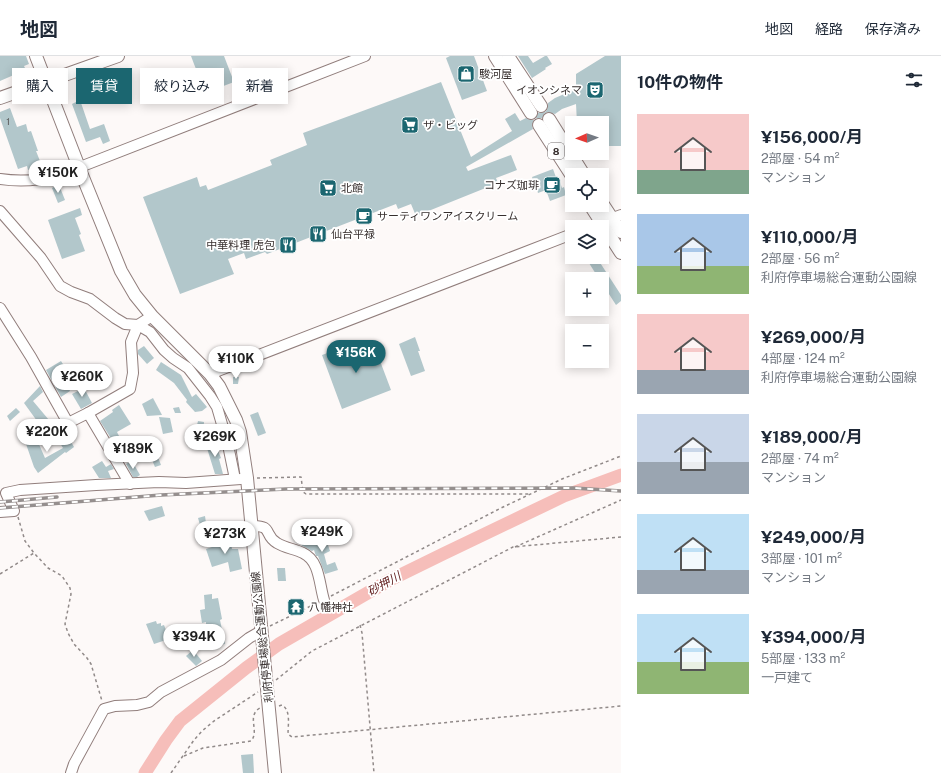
<!DOCTYPE html>
<html lang="ja">
<head>
<meta charset="utf-8">
<style>
	:root { --surface:#fff; --page:#f6f6f7; --text:#1f2937; --muted:#747a83; --line:#e0e1e3; --accent:#1b6670 }
	body { margin:0; font-family:"Public Sans","Noto Sans JP",sans-serif; background:var(--page); color:var(--text); height:100vh; display:flex; flex-direction:column; font-size:15px; white-space:nowrap }
	* { box-sizing:border-box; margin:0 }
	p { font-size:13px; color:var(--muted) }
	.icon { flex:none; width:22px; height:22px; fill:none; stroke:currentColor; stroke-width:2; stroke-linecap:round; stroke-linejoin:round }
	.map { position:relative; flex:1; overflow:hidden }
	.side { display:flex; flex-direction:column; background:var(--surface); width:320px }
	.side>* { flex:none }
	.hud { position:absolute; left:12px; top:12px; width:380px; height:36px; display:flex; gap:8px }
	.needle { width:26px; rotate:268deg }
	.buttons { position:absolute; left:565px; top:60px; display:grid; gap:8px }
	.buttons a { display:grid; place-items:center; width:44px; height:44px; border-radius:0px; background:var(--surface); box-shadow:0 2px 10px #0003; font-size:20px }
	.price { position:absolute; translate:-50% -34px; padding:0 9px; border-radius:14px; background:#fff; color:#222; font-size:13px; line-height:26px; filter:drop-shadow(0 1px 2px #0008) }
	.price::after { content:''; position:absolute; left:50%; top:24px; width:12px; height:9px; margin-left:-6px; background:inherit; clip-path:polygon(0 0,100% 0,50% 100%) }
	.price.selected { background:var(--accent); color:#fff }
	ul { padding:0; list-style:none }
	li { display:flex; align-items:center; gap:12px; height:100px; padding:0 16px }
	li span { display:grid; place-items:center; flex:none; width:112px; height:80px; border-radius:0px; color:#555 }
	li>.icon { margin-inline-start:auto }
	span .icon { width:48px; height:48px; fill:#fffc; stroke-width:1 }
	li b { font-size:17px }
	h2 { display:flex; justify-content:space-between; align-items:center; height:48px; padding:0 16px; font-size:17px }
	.chip { padding:0 14px; border-radius:0px; background:var(--surface); box-shadow:0 2px 10px #0003; font-size:14px; line-height:36px }
	.chip.selected { background:var(--accent); color:#fff }
	header { display:flex; align-items:center; gap:24px; box-sizing:border-box; height:56px; padding:0 20px; background:var(--surface); border-bottom:1px solid var(--line) }
	header strong { font-size:19px }
	nav { display:flex; gap:22px; margin-inline-start:auto; font-size:14px }
	main { display:flex; flex:1; min-height:0 }
	.map>svg:first-child { display:block }
</style>
</head>
<body>
<header>
<strong>地図</strong>
<nav><a>地図</a><a>経路</a><a>保存済み</a></nav>
</header>
<main>
<div class="map">
<svg width="621" height="717" viewBox="0 0 621 717">
	<rect width="100%" height="100%" fill="#fdf9f8"/>
	<g fill="none" stroke-linecap="round" stroke-linejoin="round">
		<path stroke="#f6beba" stroke-width="13" d="M145,717L166,684L180,665L246,612L279,588L390,524L443,498L564,440L621,419"/>
	</g>
	<g fill="#b2c7cb">
		<path d="M0,0H26L29,8L24,10L25,12L15,16L16,18L0,25Z"/>
		<path d="M191,0H224L234,26L205,37Z"/>
		<path d="M450,0H474L487,35L462,44L446,2Z"/>
		<path d="M518,0H528L533,7L545,0H547L552,8L545,12L546,13L532,22Z"/>
		<path d="M605,0H621V90H602V67H577L576,48L562,53L555,58L548,56L545,57L542,62H536L538,57L545,56L547,54L548,47L555,42L576,33V18Z"/>
		<path d="M441,26L471,101L512,75L505,63L515,57L520,65L526,62L531,64H534L532,69L533,73L466,111L468,115L511,99L517,114L496,122L498,127L416,160L411,148L398,153L396,148L267,198L265,196L246,203L244,197L228,203L234,218L180,238L143,141L197,121L200,131L206,129L208,134L272,109L270,104L307,89L303,77Z"/>
		<path d="M80,44L90,73L104,68L110,85L103,88L100,81L86,86L72,48Z"/>
		<path d="M10,52L17,71L26,68L28,76L31,75L38,95H36L40,105H38L39,110L28,114L27,110L18,113L0,62V56Z"/>
		<path d="M553,113L558,127L560,126L562,132L564,131L566,139L550,145L546,134L538,137L532,121Z"/>
		<path d="M59,129L65,144L58,147L52,132Z"/>
		<path d="M80,152L82,159L75,162L81,178L79,179L85,195L62,203L48,164Z"/>
		<path d="M597,202L621,239V245L616,249L607,235L602,238V223H599L589,207Z"/>
		<path d="M415,281L420,295H418L425,315L411,320L399,288Z"/>
		<path d="M355,287L358,295L374,289L391,334L342,353L322,299Z"/>
		<path d="M144,290L154,302L147,308L138,298V294Z"/>
		<path d="M61,305L68,316L63,320L70,335L61,341L46,314Z"/>
		<path d="M161,306L181,319L192,341L196,338L207,351L202,355L195,356L186,346L187,344L174,327L156,314Z"/>
		<path d="M233,321H239L238,328H233Z"/>
		<path d="M40,330L43,336L33,345L54,370L45,376L24,347Z"/>
		<path d="M84,332L92,347L81,353L72,338Z"/>
		<path d="M153,342L162,359L147,360L142,348Z"/>
		<path d="M119,349L131,368L117,376L119,380L112,384L100,365L113,356L112,354Z"/>
		<path d="M179,351L181,357H175L173,352Z"/>
		<path d="M16,352L20,356L10,365L7,360Z"/>
		<path d="M258,356L266,377L258,380L250,359Z"/>
		<path d="M159,361L170,362L173,376L163,378Z"/>
		<path d="M198,365L204,366L203,380L192,379V369H197Z"/>
		<path d="M66,377L74,391L66,397L65,396L38,417L34,411L26,388L33,384L38,386L45,402L63,392L57,382Z"/>
		<path d="M215,387L221,402L219,403L223,418H215L206,389Z"/>
		<path d="M149,388L158,401L161,409L155,411L146,390Z"/>
		<path d="M102,405L106,411L111,408L114,413L108,415L111,422H99L92,411Z"/>
		<path d="M132,405L140,419L137,421H133L126,408Z"/>
		<path d="M162,450L165,460L149,465L144,455Z"/>
		<path d="M205,460L206,467L200,469L198,462Z"/>
		<path d="M230,480L232,493H238L242,513L230,516L228,506L212,511L206,493L224,487L222,481Z"/>
		<path d="M325,480L330,495L324,498L327,509L335,506L338,514L325,518L318,500H316L314,494L312,495L301,489Z"/>
		<path d="M277,512H285L286,525H278Z"/>
		<path d="M212,538V543L218,542L222,563L220,564L225,588L211,590L209,578H206V566L202,567L200,554L205,553L204,539Z"/>
		<path d="M156,565L157,568L161,567V570L164,569L167,577L165,579L166,584L154,588L146,568Z"/>
		<path d="M193,594L202,605L196,610L186,600Z"/>
		<path d="M253,698L254,717H243L241,699Z"/>
	</g>
	<g fill="none" stroke-linecap="round" stroke-linejoin="round">
		<defs>
			<g id="minor">
				<path d="M0,123C20,126 37,125 57,120L365,0"/>
				<path d="M0,155L41,202L60,230L71,236L90,243L115,262L125,268L138,269L150,276L164,294L173,302L188,312L210,340L217,351L228,389L235,423"/>
				<path d="M589,171L621,159"/>
				<path d="M0,252L31,301L68,367L88,357L130,428"/>
				<path d="M210,318L572,178"/>
				<path d="M88,357L130,333L133,317L131,286L138,269L152,260"/>
				<path d="M0,456L14,455L6,437L20,434L96,429L159,426L186,427L241,423"/>
				<path d="M251,470C274,469 263,479 277,487C285,492 295,493 303,497C320,505 319,528 324,544"/>
				<path d="M71,717L74,708L104,653L115,650L137,649L149,646L161,636L221,604L249,582L261,575"/>
			</g>
			<g id="major">
				<path d="M36,0L82,119L121,215L135,239L152,260L210,318L219,330L236,364L240,376L247,422L275,717"/>
				<path d="M495,0L531,57"/>
				<path d="M508,0L541,50"/>
				<path d="M0,42L118,0"/>
				<path d="M549,63L584,119"/>
				<path d="M539,69L572,120"/>
				<path d="M602,147L621,176"/>
				<path d="M590,149L621,197"/>
			</g>
		</defs>
		<use href="#minor" stroke="#917e7c" stroke-width="12"/>
		<use href="#major" stroke="#917e7c" stroke-width="14"/>
		<g stroke="#918a89" stroke-width="1.5" stroke-dasharray="3 3" stroke-linecap="butt">
			<path d="M257,422L301,421L303,436L306,438H529"/>
			<path d="M18,461L25,485L34,497L48,512L62,520L70,532L71,538L65,568L68,577L74,588L87,602L91,608L102,645"/>
			<path d="M515,491L621,444"/>
			<path d="M0,518L34,497"/>
			<path d="M331,540L499,453L562,423L621,400"/>
			<path d="M360,569L362,577L374,717"/>
			<path d="M270,570L317,547"/>
			<path d="M276,624L312,595L513,491L621,481"/>
			<path d="M279,650L282,649C291,654 288,669 288,678L292,681L621,650"/>
			<path d="M184,700L203,692L251,685C260,675 246,660 260,652"/>
			<path d="M171,717L194,684L202,675L214,665L258,636"/>
		</g>
		<use href="#minor" stroke="#fff" stroke-width="10"/>
		<use href="#major" stroke="#fff" stroke-width="12"/>
		<defs>
			<g id="rail">
				<path d="M0,446L57,441"/>
				<path d="M0,452L161,439L286,433L574,432L621,435"/>
			</g>
		</defs>
		<use href="#rail" stroke="#958f8e" stroke-width="3.5"/>
		<use href="#rail" stroke="#fff" stroke-width="2" stroke-dasharray="6" stroke-linecap="butt"/>
	</g>
	<defs>
		<symbol id="shop-square" viewBox="-11 -11 22 22"><rect x="-9" y="-9" width="18" height="18" rx="4" fill="#1b6670" stroke="#fff"/><path d="M-5-2.5h2.3a2.7 3.5 0 0 1 5.4 0H5L5.5 6h-11ZM-1.5-2.5h3a1.5 2.3 0 0 0-3 0Z" fill="#fff"/></symbol>
		<symbol id="theatre-square" viewBox="-11 -11 22 22"><rect x="-9" y="-9" width="18" height="18" rx="4" fill="#1b6670" stroke="#fff"/><path d="M-5-5.5Q0-4 5-5.5V0Q5 5 0 6Q-5 5-5 0ZM-3.3-2.5H-1v1.5H-3.3ZM1-2.5H3.3v1.5H1ZM-2.8 1Q0 5.5 2.8 1Z" fill="#fff"/></symbol>
		<symbol id="supermarket-square" viewBox="-11 -11 22 22"><rect x="-9" y="-9" width="18" height="18" rx="4" fill="#1b6670" stroke="#fff"/><path d="M-6-5.5h2.5l.6 2H6L4.5 2H-2.5L-4.4-4H-6ZM-1.5 3.2a1.3 1.3 0 1 0 .1 0ZM3 3.2a1.3 1.3 0 1 0 .1 0Z" fill="#fff"/></symbol>
		<symbol id="cafe-square" viewBox="-11 -11 22 22"><rect x="-9" y="-9" width="18" height="18" rx="4" fill="#1b6670" stroke="#fff"/><path d="M-5.5-4.5H6V0H3Q3 3.5 0 3.5H-2.5Q-5.5 3.5-5.5 0ZM3-3.2v2h1.7v-2ZM-6 4.5H4V6H-6Z" fill="#fff"/></symbol>
		<symbol id="restaurant-square" viewBox="-11 -11 22 22"><rect x="-9" y="-9" width="18" height="18" rx="4" fill="#1b6670" stroke="#fff"/><path d="M-5-6h1v4h1v-4h1v4h1v-4h1v5L-1.5 .5V6h-2V.5L-5-1ZM5-6V6H3V1.5H1.5Q1.5-4 5-6Z" fill="#fff"/></symbol>
		<symbol id="temple-square" viewBox="-11 -11 22 22"><rect x="-9" y="-9" width="18" height="18" rx="4" fill="#1b6670" stroke="#fff"/><path d="M0-6L5-2H3V0L6.5 2.5H4V6H1.5V3h-3V6H-4V2.5H-6.5L-3 0V-2H-5Z" fill="#fff"/></symbol>
	</defs>
	<g fill-rule="evenodd">
		<use href="#shop-square" x="456" y="8" width="20" height="20"/>
		<use href="#theatre-square" x="585" y="24" width="20" height="20"/>
		<use href="#supermarket-square" x="400" y="59" width="20" height="20"/>
		<use href="#cafe-square" x="542" y="119" width="20" height="20"/>
		<use href="#supermarket-square" x="318" y="122" width="20" height="20"/>
		<use href="#cafe-square" x="354" y="150" width="20" height="20"/>
		<use href="#restaurant-square" x="308" y="168" width="20" height="20"/>
		<use href="#restaurant-square" x="278" y="179" width="20" height="20"/>
		<use href="#temple-square" x="286" y="541" width="20" height="20"/>
	</g>
	<g text-anchor="middle" stroke-width="3.5" stroke-linejoin="round" paint-order="stroke">
		<g font-size="9" fill="#565555">
			<text x="8" y="69">1</text>
		</g>
		<rect fill="#fff" stroke="#736d6d" stroke-width="1" x="548" y="87" width="16" height="16" rx="3"/>
		<g font-size="10" font-weight="bold" fill="#372f2e">
			<text x="556" y="99">8</text>
		</g>
		<g font-size="11" fill="#372f2e" stroke="#fff" text-anchor="start">
			<text x="479" y="22">駿河屋</text>
			<text x="582" y="38" text-anchor="end">イオンシネマ</text>
			<text x="423" y="73">ザ・ビッグ</text>
			<text x="539" y="133" text-anchor="end">コナズ珈琲</text>
			<text x="341" y="136">北館</text>
			<text x="377" y="164">サーティワンアイスクリーム</text>
			<text x="331" y="182">仙台平禄</text>
			<text x="275" y="193" text-anchor="end">中華料理 虎包</text>
			<text x="309" y="555">八幡神社</text>
		</g>
		<g font-size="11" fill="#372f2e" stroke="#fff">
			<text transform="translate(262 581) rotate(-96)" y="4">利府停車場総合運動公園線</text>
		</g>
		<g font-size="12" font-style="italic" fill="#642222" stroke="#fff">
			<text transform="translate(384 528) rotate(-29)" y="4">砂押川</text>
		</g>
	</g>
</svg>
<div class="buttons">
<a><svg class="needle" viewBox="-14 -14 28 28"><path d="M0-13l5 13h-10z" fill="#e53935"/><path d="M0 13l5-13h-10z" fill="#747a83"/></svg></a>
<a><svg class="icon" aria-label="locate" viewBox="0 0 24 24"><circle cx="12" cy="12" r="6"/><path d="M12 2v4M12 18v4M2 12h4M18 12h4"/></svg></a>
<a><svg class="icon" aria-label="layers" viewBox="0 0 24 24"><path d="M12 4l9 5-9 5-9-5zM3 14l9 5 9-5"/></svg></a>
<a>+</a>
<a>−</a>
</div>
<b class="price" style="left:58px;top:138px">¥150K</b>
<b class="price selected" style="left:356px;top:318px">¥156K</b>
<b class="price" style="left:236px;top:324px">¥110K</b>
<b class="price" style="left:82px;top:342px">¥260K</b>
<b class="price" style="left:47px;top:397px">¥220K</b>
<b class="price" style="left:215px;top:402px">¥269K</b>
<b class="price" style="left:133px;top:414px">¥189K</b>
<b class="price" style="left:322px;top:497px">¥249K</b>
<b class="price" style="left:225px;top:499px">¥273K</b>
<b class="price" style="left:194px;top:602px">¥394K</b>
<div class="hud">
<a class="chip">購入</a>
<a class="chip selected">賃貸</a>
<a class="chip">絞り込み</a>
<a class="chip">新着</a>
</div>
</div>
<section class="side">
<h2>10件の物件<svg class="icon" aria-label="filters" viewBox="0 0 24 24"><path d="M4 7h16M4 17h16"/><circle cx="9" cy="7" r="2"/><circle cx="15" cy="17" r="2"/></svg></h2>
<ul>
<li><span style="background:linear-gradient(#f6c9c9 70%,#7fa58c 0)"><svg class="icon" aria-label="home" viewBox="0 0 24 24"><path d="M3 11l9-7 9 7M6 9v11h12V9"/></svg></span><div><b>¥156,000/月</b><p>2部屋 · 54 m²</p><p>マンション</p></div></li>
<li><span style="background:linear-gradient(#a9c7e8 65%,#8fb573 0)"><svg class="icon" aria-label="home" viewBox="0 0 24 24"><path d="M3 11l9-7 9 7M6 9v11h12V9"/></svg></span><div><b>¥110,000/月</b><p>2部屋 · 56 m²</p><p>利府停車場総合運動公園線</p></div></li>
<li><span style="background:linear-gradient(#f6c9c9 70%,#9aa5b1 0)"><svg class="icon" aria-label="home" viewBox="0 0 24 24"><path d="M3 11l9-7 9 7M6 9v11h12V9"/></svg></span><div><b>¥269,000/月</b><p>4部屋 · 124 m²</p><p>利府停車場総合運動公園線</p></div></li>
<li><span style="background:linear-gradient(#c9d6e8 60%,#9aa5b1 0)"><svg class="icon" aria-label="home" viewBox="0 0 24 24"><path d="M3 11l9-7 9 7M6 9v11h12V9"/></svg></span><div><b>¥189,000/月</b><p>2部屋 · 74 m²</p><p>マンション</p></div></li>
<li><span style="background:linear-gradient(#bfe0f5 70%,#9aa5b1 0)"><svg class="icon" aria-label="home" viewBox="0 0 24 24"><path d="M3 11l9-7 9 7M6 9v11h12V9"/></svg></span><div><b>¥249,000/月</b><p>3部屋 · 101 m²</p><p>マンション</p></div></li>
<li><span style="background:linear-gradient(#bfe0f5 60%,#8fb573 0)"><svg class="icon" aria-label="home" viewBox="0 0 24 24"><path d="M3 11l9-7 9 7M6 9v11h12V9"/></svg></span><div><b>¥394,000/月</b><p>5部屋 · 133 m²</p><p>一戸建て</p></div></li>
</ul>
</section>
</main>
</body>
</html>
